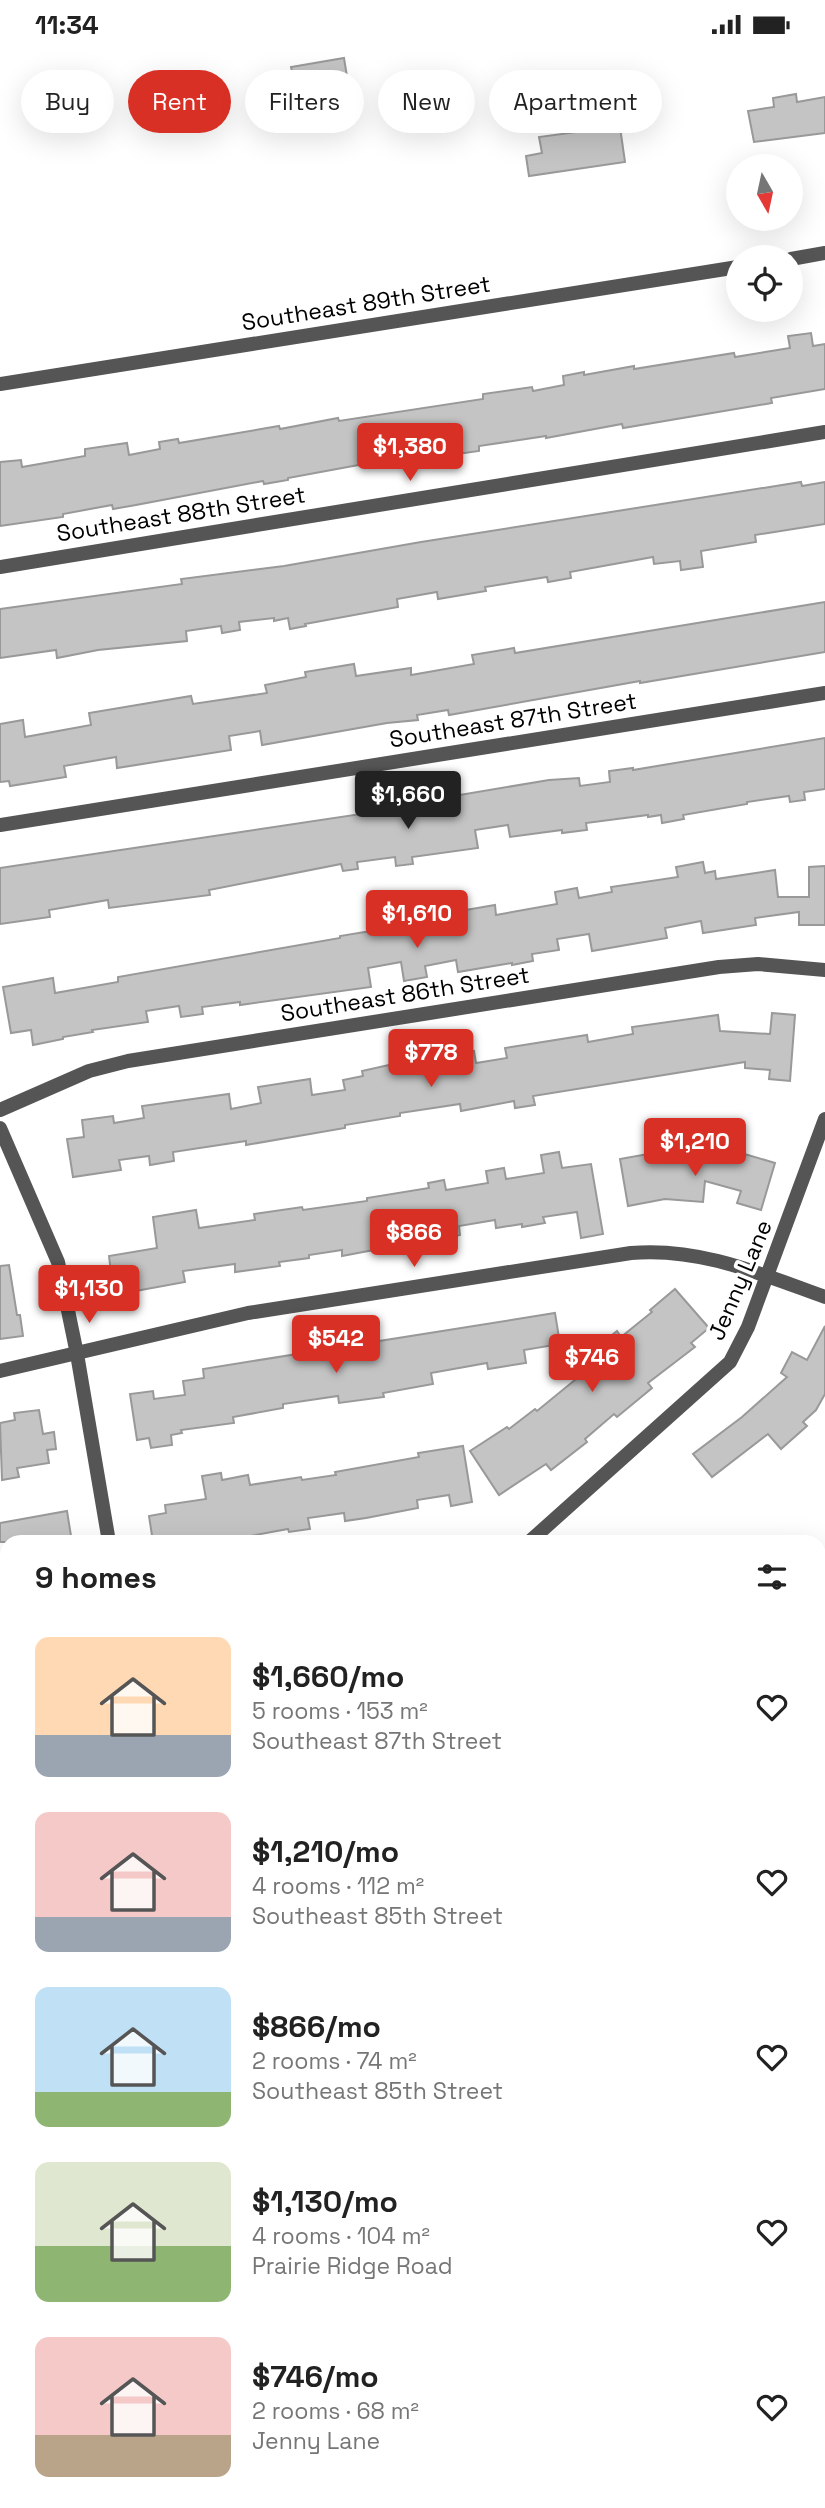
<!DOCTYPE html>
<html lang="en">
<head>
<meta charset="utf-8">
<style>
	:root { --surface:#fff; --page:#f6f6f6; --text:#222; --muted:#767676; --accent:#d93025 }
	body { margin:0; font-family:"Space Grotesk",sans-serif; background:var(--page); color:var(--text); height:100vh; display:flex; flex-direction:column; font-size:26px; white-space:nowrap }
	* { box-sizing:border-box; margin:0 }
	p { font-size:23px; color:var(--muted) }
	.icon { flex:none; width:38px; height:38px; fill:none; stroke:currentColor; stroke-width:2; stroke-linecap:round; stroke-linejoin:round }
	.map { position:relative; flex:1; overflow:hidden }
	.side { position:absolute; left:0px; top:1486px; width:826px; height:975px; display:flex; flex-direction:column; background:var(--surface); border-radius:21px 21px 0 0; box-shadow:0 7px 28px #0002 }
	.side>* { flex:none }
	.banner { position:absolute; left:21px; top:21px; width:784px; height:63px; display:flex; gap:14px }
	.needle { width:46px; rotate:171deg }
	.tools { position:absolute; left:726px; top:105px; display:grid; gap:14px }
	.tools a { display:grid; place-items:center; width:77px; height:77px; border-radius:50%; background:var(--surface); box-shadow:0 7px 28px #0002; font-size:35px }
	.price { position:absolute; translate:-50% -60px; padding:0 16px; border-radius:7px; background:var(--accent); color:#fff; font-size:23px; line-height:46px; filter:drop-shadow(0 2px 4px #0008) }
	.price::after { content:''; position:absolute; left:50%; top:42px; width:21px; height:16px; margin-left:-10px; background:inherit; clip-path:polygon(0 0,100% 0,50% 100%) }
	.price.current { background:#222; color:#fff }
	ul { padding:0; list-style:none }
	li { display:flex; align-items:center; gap:21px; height:175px; padding:0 35px }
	li span { display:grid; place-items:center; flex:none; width:196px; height:140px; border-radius:14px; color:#555 }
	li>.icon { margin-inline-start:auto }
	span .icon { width:84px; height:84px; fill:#fffc; stroke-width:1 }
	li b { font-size:30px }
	h2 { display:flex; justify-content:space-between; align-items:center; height:84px; padding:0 35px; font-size:30px }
	.pill { padding:0 24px; border-radius:32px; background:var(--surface); box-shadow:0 7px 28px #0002; font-size:24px; line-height:63px }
	.pill.current { background:var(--accent); color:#fff }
	.status { display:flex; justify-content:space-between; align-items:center; height:49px; padding:0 35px; background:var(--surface); direction:ltr }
	.status svg { height:19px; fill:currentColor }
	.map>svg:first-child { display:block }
</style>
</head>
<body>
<div class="status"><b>11:34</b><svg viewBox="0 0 49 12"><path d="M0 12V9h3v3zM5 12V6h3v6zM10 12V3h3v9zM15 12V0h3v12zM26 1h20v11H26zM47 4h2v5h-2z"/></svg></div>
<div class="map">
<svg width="825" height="2459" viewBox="0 0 825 2459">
	<rect width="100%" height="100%" fill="#fff"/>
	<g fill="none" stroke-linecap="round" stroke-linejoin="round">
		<path stroke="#a3a3a3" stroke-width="6" d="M0,2149L7,2135"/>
	</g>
	<g fill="#c4c4c4" stroke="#999" stroke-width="2">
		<path d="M344,9L353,65L331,68L330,60L288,67L283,33L294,31L291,18Z"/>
		<path d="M796,45L797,53L825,48V84L754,93L748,62L774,58L773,49Z"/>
		<path d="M594,72L596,81L620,78L625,113L529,127L526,107L542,104L539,88L577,83L576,75Z"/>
		<path d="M811,284L813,297L825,295V340L771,349L772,354L623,379L622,375L546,389V387L479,397V402L458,405L457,400L413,405V407L389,411L390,415L365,419L364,415L288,429V431L264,435L263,432L136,456L113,460L112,456L63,465V468L0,477V413L21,411L22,418L85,407V400L127,394L129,406L160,400L159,393L178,390L179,394L279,377L280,380L338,369L339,372L483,350V345L532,338L533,342L564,336L563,327L584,323V326L634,317V320L734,304L735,308L790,299L788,287Z"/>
		<path d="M801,433L802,437L825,433V475L755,486L756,493L701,502L703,518L681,521L680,512L654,515L653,508L570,523L571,529L548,533L547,528L485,538L486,542L438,550L437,543L397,550L398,558L305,575L306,577L290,580L288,569L274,572V569L239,573L240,581L222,584L221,577L186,582L187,592L98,601L57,609L56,601L0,609V560L182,535L181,530L284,517L421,493Z"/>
		<path d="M825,553V603L640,634V632L449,666L448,661L417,666L418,671L387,674L262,696L260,682L229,687L231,701L117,719L116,708L64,717L66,728L10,737L9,732L0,733V675L23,671L25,688L91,676L89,664L191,647L193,655L267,644L265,636L306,628L305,623L354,615L356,627L411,619V626L474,615L472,606L514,599L515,604Z"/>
		<path d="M825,689V740L804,743L805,751L790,753L789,747L747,753V755L683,766L684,770L662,774L661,766L648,768V766L586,774L587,781L562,784V781L510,788L508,776L475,781L478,799L412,808L413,815L396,817L395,808L357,813L358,820L343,822L341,815L209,841L210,846L109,859L108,851L49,861L50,868L0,875V819L388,761V758L549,731L579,729L580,737L610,733L609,722L633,719V721Z"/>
		<path d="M703,813L705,824L715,822L716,830L775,821L778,848H809V818L825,817V876H799V863L755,869L756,876L703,884L701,872L665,879L667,889L592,902L589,885L557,890L559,901L532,905L533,912L512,916V914L458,923L456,911L425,917L427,928L404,932L401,913L368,919L371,938L240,956V953L202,958L203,965L181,968L179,957L146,962L148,973L92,981L93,983L63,988V990L33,996L31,981L11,984L3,938L53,929L55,944L118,933V928L340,889V887L395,878L394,876L448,866V864L495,856L496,866L557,855L555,843L577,839L579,849L612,843L611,838L678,828L676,818Z"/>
		<path d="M772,964L795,966L790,1032L769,1030L770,1021L745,1019V1013L533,1047L535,1056L515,1059L514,1052L461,1062L460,1055L400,1064V1067L345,1076V1079L246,1096V1092L173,1103L174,1112L150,1116L149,1107L119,1111L121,1121L73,1128L67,1090L84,1088L82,1071L113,1067L114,1074L144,1069L142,1057L229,1045L231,1060L261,1054L258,1038L310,1030L312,1046L345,1041L343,1031L363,1027L362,1022L398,1014L474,1002L476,1014L507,1009L505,999L587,986L588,993L633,985L632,978L718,966L720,982L770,985Z"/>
		<path d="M731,1101L775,1114L761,1161L737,1154L741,1142L705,1132L703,1153L665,1150L628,1157L620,1110L648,1105L728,1111Z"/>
		<path d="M559,1103L562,1119L591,1115L603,1185L581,1189L577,1163L543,1168L545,1174L522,1178V1175L496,1179L495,1171L459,1177L460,1186L427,1193L400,1198V1196L342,1207V1201L309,1206V1209L279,1213L280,1217L235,1223V1215L183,1222L185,1233L130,1243V1237L113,1239L109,1207L157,1199L153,1168L196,1161L199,1179L255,1171L254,1165L302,1158L303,1161L367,1152V1149L429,1139L428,1134L444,1131L446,1141L488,1134L486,1122L504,1119L506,1130L544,1124L541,1106Z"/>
		<path d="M9,1216L17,1266H20L23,1287L0,1290V1217Z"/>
		<path d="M675,1240L709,1279L691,1294L695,1298L648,1334L652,1339L617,1368L614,1365L585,1390L587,1393L551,1421L546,1415L499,1446L470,1402L507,1378L509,1380L535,1360L537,1362L581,1326L569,1313L584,1300L589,1305L617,1282L621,1288L652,1263L650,1261Z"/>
		<path d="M555,1264L560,1295L524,1301L526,1314L488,1320L487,1314L431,1324L433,1335L383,1344L384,1348L339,1354L338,1347L283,1355V1359L233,1368L234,1374L181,1381L182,1384L171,1386L172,1396L151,1399L149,1389L137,1391L130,1345L153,1342L154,1350L185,1346L183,1332L204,1329L203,1320Z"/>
		<path d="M825,1277V1345L816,1361L803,1373L807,1377L781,1400L768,1385L712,1428L693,1405L742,1368L787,1328L781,1324L792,1303L807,1311Z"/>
		<path d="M39,1361L43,1385L54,1383L56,1400L47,1401L49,1414L17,1419L19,1428L2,1431L0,1374L15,1371L14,1364Z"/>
		<path d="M463,1397L472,1453L451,1457L449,1446L417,1451L418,1459L366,1469L345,1472L344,1464L308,1469L310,1480L289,1483L288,1480L234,1490L235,1493H153L149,1467L166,1464L165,1456L206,1450L202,1427L221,1424L222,1431L248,1426L250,1436L301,1428L302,1431L336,1426L335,1423L419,1408L418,1404Z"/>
		<path d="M67,1462L72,1493H0V1474Z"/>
	</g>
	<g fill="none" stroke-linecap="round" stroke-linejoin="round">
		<g stroke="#555" stroke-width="14">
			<path d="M0,518L825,383"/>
			<path d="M0,776L825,644"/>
			<path d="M0,1061L89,1022L128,1012L719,918L758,915L825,921"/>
			<path d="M0,1079L58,1213L77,1305L109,1493"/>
			<path d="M0,1322L248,1264L631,1204C700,1198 761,1225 825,1248"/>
			<path d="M529,1493L730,1313L748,1278L825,1070"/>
			<path d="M0,1607L7,1606"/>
			<path d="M367,2454L368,2459"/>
		</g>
		<g stroke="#555" stroke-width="14">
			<path d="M791,210L825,204"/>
			<path d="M0,335L738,218"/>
		</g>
	</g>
	<g text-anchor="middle" stroke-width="7" stroke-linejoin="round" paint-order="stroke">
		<g font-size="23" fill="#000" stroke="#fff">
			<text transform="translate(366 254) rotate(-9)" y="8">Southeast 89th Street</text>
			<text transform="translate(181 465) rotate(-9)" y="8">Southeast 88th Street</text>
			<text transform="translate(513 671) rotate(-9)" y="8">Southeast 87th Street</text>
			<text transform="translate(405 945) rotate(-9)" y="8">Southeast 86th Street</text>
			<text transform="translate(740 1231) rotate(-67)" y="8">Jenny Lane</text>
		</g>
	</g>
</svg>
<div class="tools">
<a><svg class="needle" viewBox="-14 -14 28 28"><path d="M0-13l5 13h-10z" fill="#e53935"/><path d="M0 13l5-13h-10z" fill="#767676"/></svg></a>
<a><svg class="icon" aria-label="locate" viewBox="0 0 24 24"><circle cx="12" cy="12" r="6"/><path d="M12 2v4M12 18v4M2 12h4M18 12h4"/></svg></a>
</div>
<b class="price" style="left:410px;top:434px">$1,380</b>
<b class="price current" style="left:408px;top:782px">$1,660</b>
<b class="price" style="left:417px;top:901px">$1,610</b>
<b class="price" style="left:431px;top:1040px">$778</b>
<b class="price" style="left:695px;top:1129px">$1,210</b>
<b class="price" style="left:414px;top:1220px">$866</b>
<b class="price" style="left:89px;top:1276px">$1,130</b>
<b class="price" style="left:336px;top:1326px">$542</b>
<b class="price" style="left:592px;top:1345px">$746</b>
<div class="banner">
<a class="pill">Buy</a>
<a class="pill current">Rent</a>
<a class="pill">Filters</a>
<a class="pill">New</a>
<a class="pill">Apartment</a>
</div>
<section class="side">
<h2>9 homes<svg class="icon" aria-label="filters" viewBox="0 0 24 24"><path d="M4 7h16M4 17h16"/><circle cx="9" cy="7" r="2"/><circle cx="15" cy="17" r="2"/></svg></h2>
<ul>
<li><span style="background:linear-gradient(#ffd9b3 70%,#9aa5b1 0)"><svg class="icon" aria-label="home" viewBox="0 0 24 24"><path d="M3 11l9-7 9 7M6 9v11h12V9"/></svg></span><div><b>$1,660/mo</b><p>5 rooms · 153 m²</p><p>Southeast 87th Street</p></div><svg class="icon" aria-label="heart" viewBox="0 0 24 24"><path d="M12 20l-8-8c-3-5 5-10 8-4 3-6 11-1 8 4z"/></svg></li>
<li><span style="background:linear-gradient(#f6c9c9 75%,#9aa5b1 0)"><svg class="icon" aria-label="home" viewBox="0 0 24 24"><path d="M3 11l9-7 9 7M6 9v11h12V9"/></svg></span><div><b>$1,210/mo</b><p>4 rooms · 112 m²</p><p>Southeast 85th Street</p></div><svg class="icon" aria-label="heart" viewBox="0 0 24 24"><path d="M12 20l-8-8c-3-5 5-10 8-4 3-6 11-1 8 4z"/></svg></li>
<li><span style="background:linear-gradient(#bfe0f5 75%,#8fb573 0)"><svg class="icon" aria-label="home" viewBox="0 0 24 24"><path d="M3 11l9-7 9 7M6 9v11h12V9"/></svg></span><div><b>$866/mo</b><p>2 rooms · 74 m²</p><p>Southeast 85th Street</p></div><svg class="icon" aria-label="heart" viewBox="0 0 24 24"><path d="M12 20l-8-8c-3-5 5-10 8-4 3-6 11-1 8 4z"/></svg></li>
<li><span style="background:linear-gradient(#dfe7d0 60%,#8fb573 0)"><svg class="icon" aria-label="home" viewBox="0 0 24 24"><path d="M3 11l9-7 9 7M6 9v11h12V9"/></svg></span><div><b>$1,130/mo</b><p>4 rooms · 104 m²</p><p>Prairie Ridge Road</p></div><svg class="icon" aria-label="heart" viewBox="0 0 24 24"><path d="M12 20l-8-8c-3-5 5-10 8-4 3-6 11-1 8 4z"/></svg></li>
<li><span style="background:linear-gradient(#f6c9c9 70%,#b9a48a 0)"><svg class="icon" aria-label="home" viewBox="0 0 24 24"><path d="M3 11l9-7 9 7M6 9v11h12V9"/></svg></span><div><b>$746/mo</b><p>2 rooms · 68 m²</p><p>Jenny Lane</p></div><svg class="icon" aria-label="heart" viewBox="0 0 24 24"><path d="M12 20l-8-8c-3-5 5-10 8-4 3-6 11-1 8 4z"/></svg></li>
</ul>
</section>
</div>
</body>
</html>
